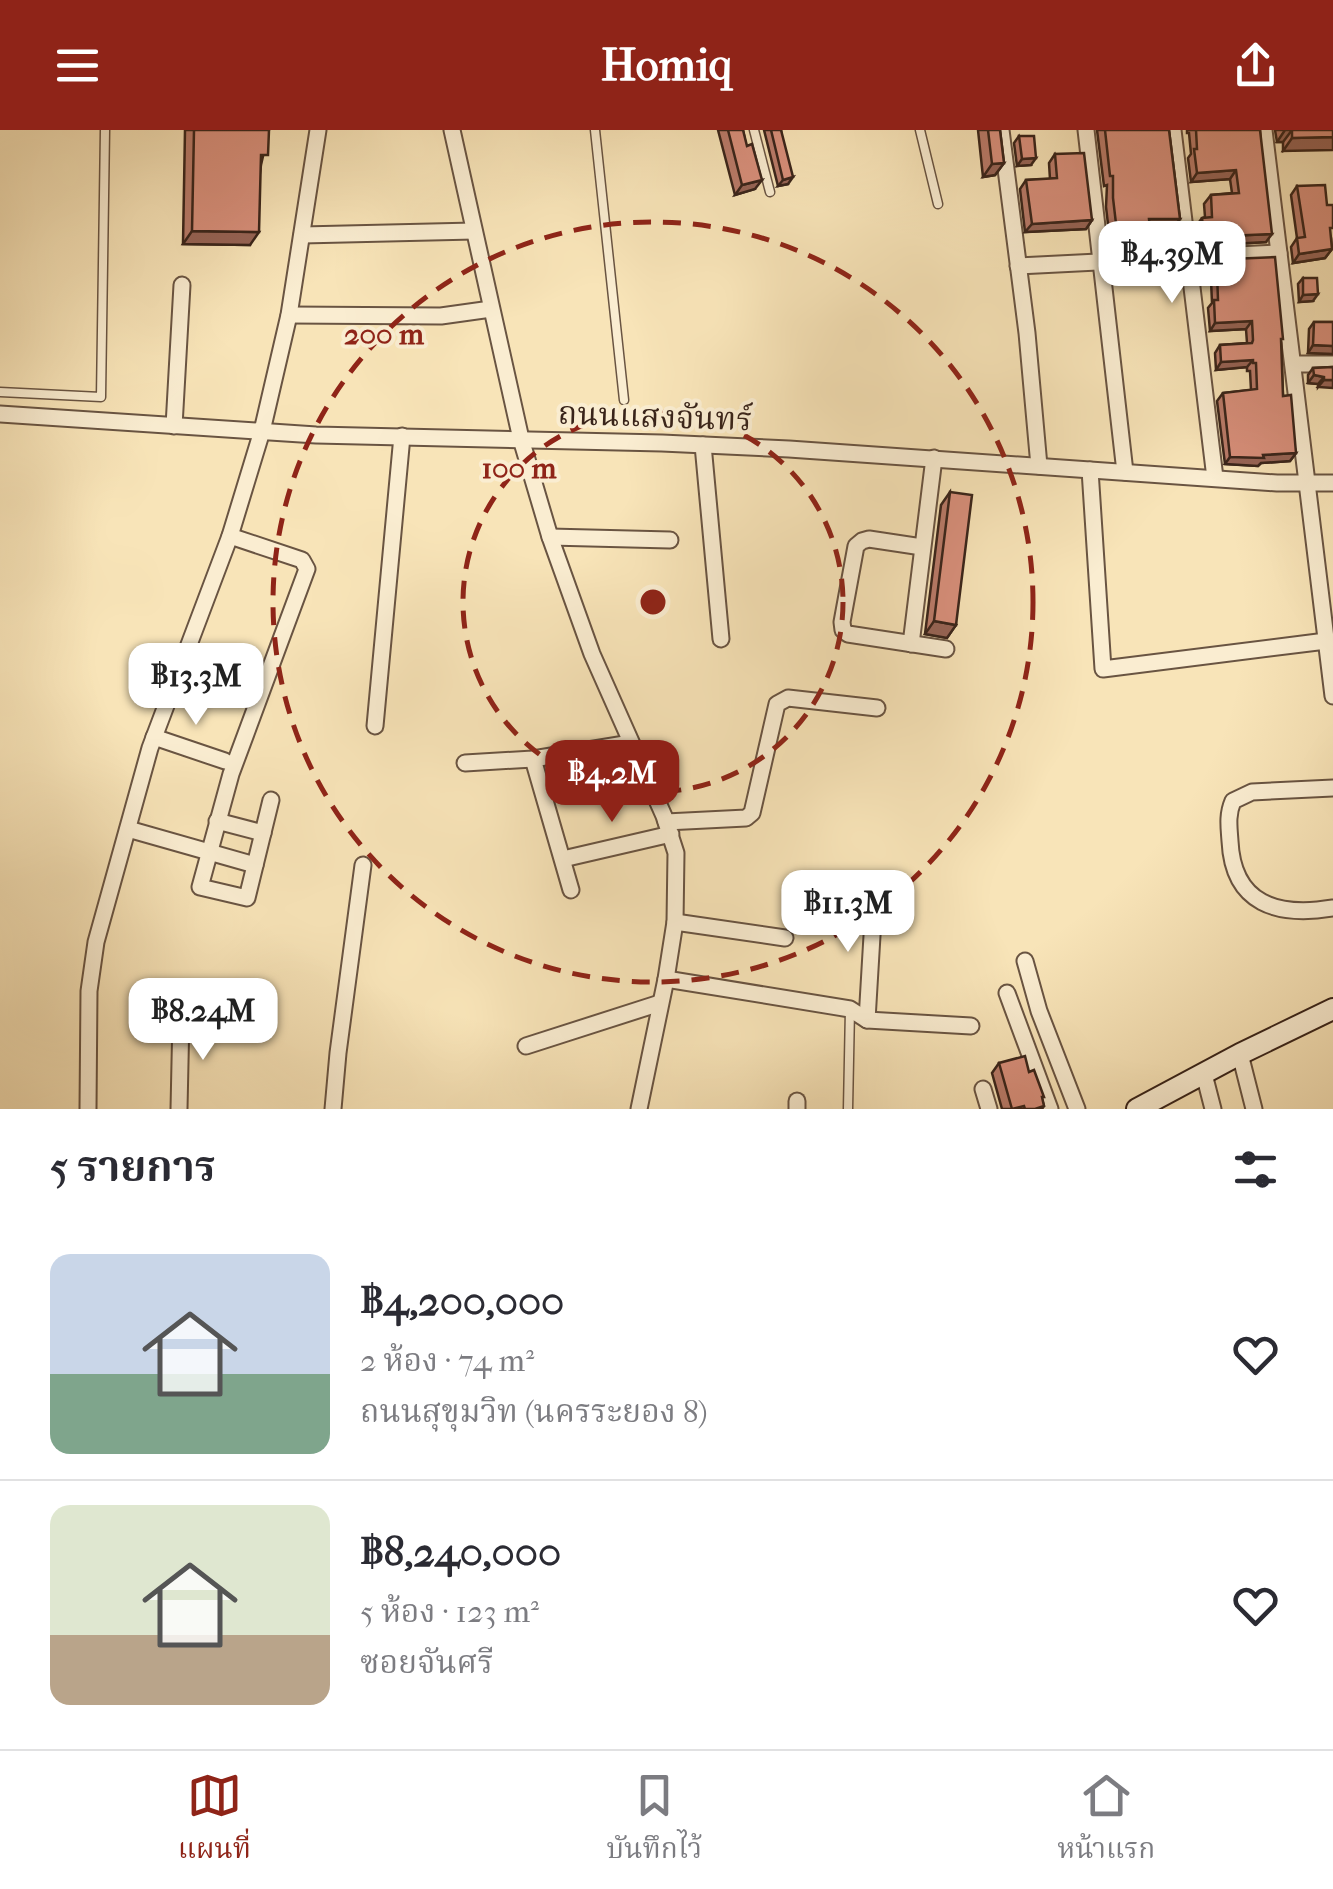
<!DOCTYPE html>
<html lang="th">
<head>
<meta charset="utf-8">
<style>
	:root { --surface:#fff; --page:#f7f7f7; --text:#2b2b33; --muted:#7c7c81; --line:#e1e1e2; --accent:#8f2418 }
	body { margin:0; font-family:"IM FELL French Canon","Noto Serif Thai",serif; background:var(--page); color:var(--text); height:100vh; display:flex; flex-direction:column; font-size:38px; white-space:nowrap }
	* { box-sizing:border-box; margin:0 }
	p { font-size:32px; color:var(--muted) }
	.icon { flex:none; width:55px; height:55px; fill:none; stroke:currentColor; stroke-width:2; stroke-linecap:round; stroke-linejoin:round }
	.map { position:relative; height:979px; overflow:hidden }
	.drawer { display:flex; flex-direction:column; background:var(--surface); flex:1 }
	.drawer>* { flex:none }
	.price { position:absolute; translate:-50% -85px; padding:0 22px; border-radius:20px; background:#fff; color:#222; font-size:32px; line-height:65px; filter:drop-shadow(0 2px 5px #0008) }
	.price::after { content:''; position:absolute; left:50%; top:60px; width:30px; height:22px; margin-left:-15px; background:inherit; clip-path:polygon(0 0,100% 0,50% 100%) }
	.price.on { background:var(--accent); color:#fff }
	ul { padding:0; list-style:none }
	li { display:flex; align-items:center; gap:30px; height:250px; padding:0 50px }
	li+li { border-top:2px solid var(--line) }
	li span { display:grid; place-items:center; flex:none; width:280px; height:200px; border-radius:20px; color:#555 }
	li>.icon { margin-inline-start:auto }
	span .icon { width:120px; height:120px; fill:#fffc; stroke-width:1 }
	li b { font-size:42px }
	h2 { display:flex; justify-content:space-between; align-items:center; height:120px; padding:0 50px; font-size:42px }
	header { display:flex; justify-content:space-between; align-items:center; height:130px; padding:0 50px; background:var(--accent); color:#fff; font-size:45px; font-weight:700 }
	.tabs { display:flex; justify-content:space-around; align-items:center; height:140px; border-top:2px solid var(--line); background:var(--surface); font-size:28px; color:var(--muted) }
	.tabs a { display:grid; justify-items:center; gap:5px }
	.tabs .on { color:var(--accent) }
	.map>svg:first-child { display:block }
</style>
</head>
<body>
<header><svg class="icon" aria-label="menu" viewBox="0 0 24 24"><path d="M4 6h16M4 12h16M4 18h16"/></svg>Homiq<svg class="icon" aria-label="share" viewBox="0 0 24 24"><path d="M12 15V3M7 8l5-5 5 5M5 13v7h14v-7"/></svg></header>
<div class="map">
<svg width="1333" height="979" viewBox="0 0 1333 979">
	<rect width="100%" height="100%" fill="#f8e4b8"/>
	<filter id="stains"><feTurbulence type="fractalNoise" baseFrequency=".002" numOctaves="4"/><feColorMatrix values="0 0 0 0 .2 0 0 0 0 .09 0 0 0 0 .02 0 0 0 .5 -.17"/></filter>
	<radialGradient id="worn" r=".72"><stop offset=".6" stop-color="#630" stop-opacity="0"/><stop offset="1" stop-color="#630" stop-opacity=".3"/></radialGradient>
	<g fill="none" stroke-linecap="round" stroke-linejoin="round">
		<defs>
			<g id="lane">
				<path d="M595,0L624,270"/>
				<path d="M754,0L770,62"/>
				<path d="M920,0L938,74"/>
				<path d="M0,262L101,267L105,0"/>
				<path d="M848,979L850,879"/>
			</g>
			<g id="street">
				<path d="M452,0L521,309L550,407L592,524L664,686L676,723L675,792L666,849L639,979"/>
				<path d="M1001,0L1027,203L1039,336"/>
				<path d="M1086,0L1125,342"/>
				<path d="M1173,0L1215,348"/>
				<path d="M1264,0L1333,566"/>
				<path d="M302,105L474,101"/>
				<path d="M1018,136L1279,123"/>
				<path d="M289,185L441,186L491,179"/>
				<path d="M1293,234H1333"/>
				<path d="M0,284L316,305L662,313L789,319L1277,353H1333"/>
				<path d="M174,296L182,155"/>
				<path d="M703,315L721,509"/>
				<path d="M1090,340L1103,539L1326,511"/>
				<path d="M230,406L302,430L307,439L231,644L200,757L247,768L271,670"/>
				<path d="M550,407L670,410"/>
				<path d="M922,417L869,409L862,411L856,416L842,492L843,500L848,504L946,519"/>
				<path d="M911,514L934,328"/>
				<path d="M375,596L402,306"/>
				<path d="M154,607L225,631"/>
				<path d="M533,629L571,760"/>
				<path d="M465,633L533,629L631,613"/>
				<path d="M1333,658L1252,662L1233,671C1227,685 1229,697 1230,711C1233,775 1278,787 1333,778"/>
				<path d="M217,691L263,703"/>
				<path d="M666,692L746,688L752,683L777,574L788,568L877,578"/>
				<path d="M128,699L255,735"/>
				<path d="M563,729L671,704"/>
				<path d="M825,765L870,767L874,772L867,890"/>
				<path d="M675,792L785,808"/>
				<path d="M1025,831L1039,881L1077,979"/>
				<path d="M666,849L850,879L867,890L971,896"/>
				<path d="M1007,863L1050,979"/>
				<path d="M526,916L660,873"/>
				<path d="M1240,924L1254,979"/>
				<path d="M1204,944L1213,979"/>
				<path d="M983,959L989,979"/>
				<path d="M88,979L89,861L96,812L150,618L230,406L262,301L289,185L318,0"/>
				<path d="M179,979L181,886"/>
				<path d="M333,979L338,923L363,735"/>
				<path d="M797,979V971"/>
			</g>
			<path id="secondary" d="M1137,979L1240,924L1333,879"/>
		</defs>
		<use href="#lane" stroke="#695442" stroke-width="11"/>
		<use href="#street" stroke="#695442" stroke-width="19"/>
		<use href="#secondary" stroke="#39241a" stroke-width="24"/>
		<use href="#lane" stroke="#faedd1" stroke-width="8"/>
		<use href="#street" stroke="#faedd1" stroke-width="15"/>
		<use href="#secondary" stroke="#faedd1" stroke-width="20"/>
	</g>
	<g fill="#ba7b6a" stroke="#39241a" stroke-width="2.5">
		<path d="M185,0H269L261,35L250,115L183,114Z"/>
		<path d="M718,0H743L755,59L735,65Z"/>
		<path d="M764,0H781L788,54L778,56Z"/>
		<path d="M978,0H1000L1004,33L995,45L983,47Z"/>
		<path d="M1097,0H1169L1180,89L1173,98H1150L1151,109L1145,118L1111,120L1106,77L1107,55L1104,56Z"/>
		<path d="M1187,0H1260L1266,112L1198,116L1196,96L1202,88L1205,87L1204,74L1211,65L1232,63L1230,49L1191,52L1188,28L1191,24L1189,3H1187Z"/>
		<path d="M1275,0H1333L1283,21V12H1277Z"/>
		<path d="M1019,6L1031,35L1017,36L1014,13Z"/>
		<path d="M1055,24L1092,90L1086,99L1025,102L1020,59L1026,50L1050,49L1049,33Z"/>
		<path d="M1297,56L1331,108L1332,119L1325,128L1293,133L1291,117L1297,108L1291,65Z"/>
		<path d="M1207,130L1281,212L1283,266L1296,323L1290,331L1261,333L1258,336L1225,334L1217,271L1223,263L1251,260L1250,241H1247V237L1216,240L1215,223L1220,215L1247,213L1246,199L1210,201L1208,178L1212,173L1211,150H1202L1201,138Z"/>
		<path d="M1303,148L1313,171L1299,172L1298,154Z"/>
		<path d="M1314,192H1333V224L1308,223L1309,199Z"/>
		<path d="M1333,237L1318,257V254L1308,253V245L1313,238Z"/>
		<path d="M950,362L956,495L947,508L925,504L941,375Z"/>
		<path d="M999,933L1029,942L1042,969L1044,976L1042,979H1002L992,943Z"/>
	</g>
	<g fill="#976456" stroke="#39241a" stroke-width="2.5">
		<path d="M1285,0H1292L1283,12H1277Z"/>
		<path d="M1333,7V20L1283,21L1292,8Z"/>
		<path d="M1036,28L1031,35L1017,36L1022,29Z"/>
		<path d="M1004,33L995,45L983,47L992,34Z"/>
		<path d="M1236,40L1230,49L1191,52L1197,43Z"/>
		<path d="M793,47L788,54L778,56L783,50Z"/>
		<path d="M762,50L755,59L735,65L742,55Z"/>
		<path d="M1149,89H1180L1173,98H1142Z"/>
		<path d="M1092,90L1086,99L1025,102L1032,94Z"/>
		<path d="M192,101L259,102L250,115L183,114Z"/>
		<path d="M1272,104L1266,112L1198,116L1204,107Z"/>
		<path d="M1151,109L1145,118L1111,120L1118,111Z"/>
		<path d="M1332,119L1325,128L1293,133L1299,124Z"/>
		<path d="M1208,142H1217L1211,150H1202Z"/>
		<path d="M1318,164L1313,171L1299,172L1303,165Z"/>
		<path d="M1252,191L1246,199L1210,201L1215,193Z"/>
		<path d="M1313,215L1333,216V224L1308,223Z"/>
		<path d="M1253,230L1247,237L1216,240L1221,232Z"/>
		<path d="M1314,245L1324,247L1318,254L1308,253Z"/>
		<path d="M1324,250H1333V258L1318,257Z"/>
		<path d="M1296,323L1290,331L1261,333L1258,336L1225,334L1230,327Z"/>
		<path d="M934,491L956,495L947,508L925,504Z"/>
	</g>
	<g fill="#d88f7b" stroke="#39241a" stroke-width="2.5">
		<path d="M194,0H269L268,25H261L259,102L192,101Z"/>
		<path d="M728,0H743L747,16L752,14L762,50L742,55Z"/>
		<path d="M771,0H781L793,47L783,50Z"/>
		<path d="M988,0H1000L1004,33L992,34Z"/>
		<path d="M1105,0H1169L1180,89H1149L1151,109L1118,111L1113,68V46H1110Z"/>
		<path d="M1196,0H1260L1272,104L1204,107L1202,88L1212,87L1211,65L1239,63L1236,40L1197,43L1194,19H1197Z"/>
		<path d="M1292,0H1333V7L1292,8Z"/>
		<path d="M1019,6H1034L1036,28L1022,29Z"/>
		<path d="M1084,23L1092,90L1032,94L1026,50L1057,48L1055,24Z"/>
		<path d="M1325,55L1327,75H1333V98H1330L1332,119L1299,124L1297,108L1305,107L1297,56Z"/>
		<path d="M1275,127L1283,209H1281L1283,266L1291,265L1296,323L1263,325L1264,328L1230,327L1223,263L1257,259L1256,233H1253V230L1221,232L1220,215L1252,213L1253,210L1252,191L1215,193L1214,170H1218L1217,142H1208L1207,130Z"/>
		<path d="M1303,148H1317L1318,164L1303,165Z"/>
		<path d="M1314,192H1333V216L1313,215Z"/>
		<path d="M1333,237V250H1324V247L1314,245L1313,238Z"/>
		<path d="M950,362L972,365L956,495L934,491Z"/>
		<path d="M1025,926L1029,942L1034,940L1044,967H1042L1044,976L1035,979H1025L1024,976L1012,979L999,933Z"/>
	</g>
	<g fill="none" stroke="#8f2418" stroke-width="5" stroke-dasharray="18 12">
		<circle cx="653" cy="472" r="190"/>
		<circle cx="653" cy="472" r="380"/>
	</g>
	<g text-anchor="middle" stroke-width="8" stroke-linejoin="round" paint-order="stroke">
		<g font-size="32" fill="#39241a" stroke="#faedd1">
			<text transform="translate(655 286) rotate(2)" y="11">ถนนแสงจันทร์</text>
		</g>
	</g>
	<circle cx="653" cy="472" r="15" fill="#8f2418" stroke="#faedd1" stroke-width="5"/>
	<g font-size="30" text-anchor="middle" font-weight="bold" fill="#8f2418" stroke="#faedd1" stroke-width="8" stroke-linejoin="round" paint-order="stroke">
		<text x="384" y="214">200 m</text>
		<text x="519" y="348">100 m</text>
	</g>
	<rect width="100%" height="100%" filter="url(#stains)"/>
	<rect width="100%" height="100%" fill="url(#worn)"/>
</svg>
<b class="price" style="left:1172px;top:176px">฿4.39M</b>
<b class="price" style="left:196px;top:598px">฿13.3M</b>
<b class="price on" style="left:612px;top:695px">฿4.2M</b>
<b class="price" style="left:848px;top:825px">฿11.3M</b>
<b class="price" style="left:203px;top:933px">฿8.24M</b>
</div>
<section class="drawer">
<h2>5 รายการ<svg class="icon" aria-label="filters" viewBox="0 0 24 24"><path d="M4 7h16M4 17h16"/><circle cx="9" cy="7" r="2"/><circle cx="15" cy="17" r="2"/></svg></h2>
<ul>
<li><span style="background:linear-gradient(#c9d6e8 60%,#7fa58c 0)"><svg class="icon" aria-label="home" viewBox="0 0 24 24"><path d="M3 11l9-7 9 7M6 9v11h12V9"/></svg></span><div><b>฿4,200,000</b><p>2 ห้อง · 74 m²</p><p>ถนนสุขุมวิท (นครระยอง 8)</p></div><svg class="icon" aria-label="heart" viewBox="0 0 24 24"><path d="M12 20l-8-8c-3-5 5-10 8-4 3-6 11-1 8 4z"/></svg></li>
<li><span style="background:linear-gradient(#dfe7d0 65%,#b9a48a 0)"><svg class="icon" aria-label="home" viewBox="0 0 24 24"><path d="M3 11l9-7 9 7M6 9v11h12V9"/></svg></span><div><b>฿8,240,000</b><p>5 ห้อง · 123 m²</p><p>ซอยจันศรี</p></div><svg class="icon" aria-label="heart" viewBox="0 0 24 24"><path d="M12 20l-8-8c-3-5 5-10 8-4 3-6 11-1 8 4z"/></svg></li>
</ul>
</section>
<nav class="tabs">
<a class="on"><svg class="icon" aria-label="map" viewBox="0 0 24 24"><path d="M3 6l6-2 6 2 6-2v14l-6 2-6-2-6 2zM9 4v14M15 6v14"/></svg>แผนที่</a>
<a><svg class="icon" aria-label="saved" viewBox="0 0 24 24"><path d="M7 4h10v16l-5-4-5 4z"/></svg>บันทึกไว้</a>
<a><svg class="icon" aria-label="home" viewBox="0 0 24 24"><path d="M3 11l9-7 9 7M6 9v11h12V9"/></svg>หน้าแรก</a>
</nav>
</body>
</html>
